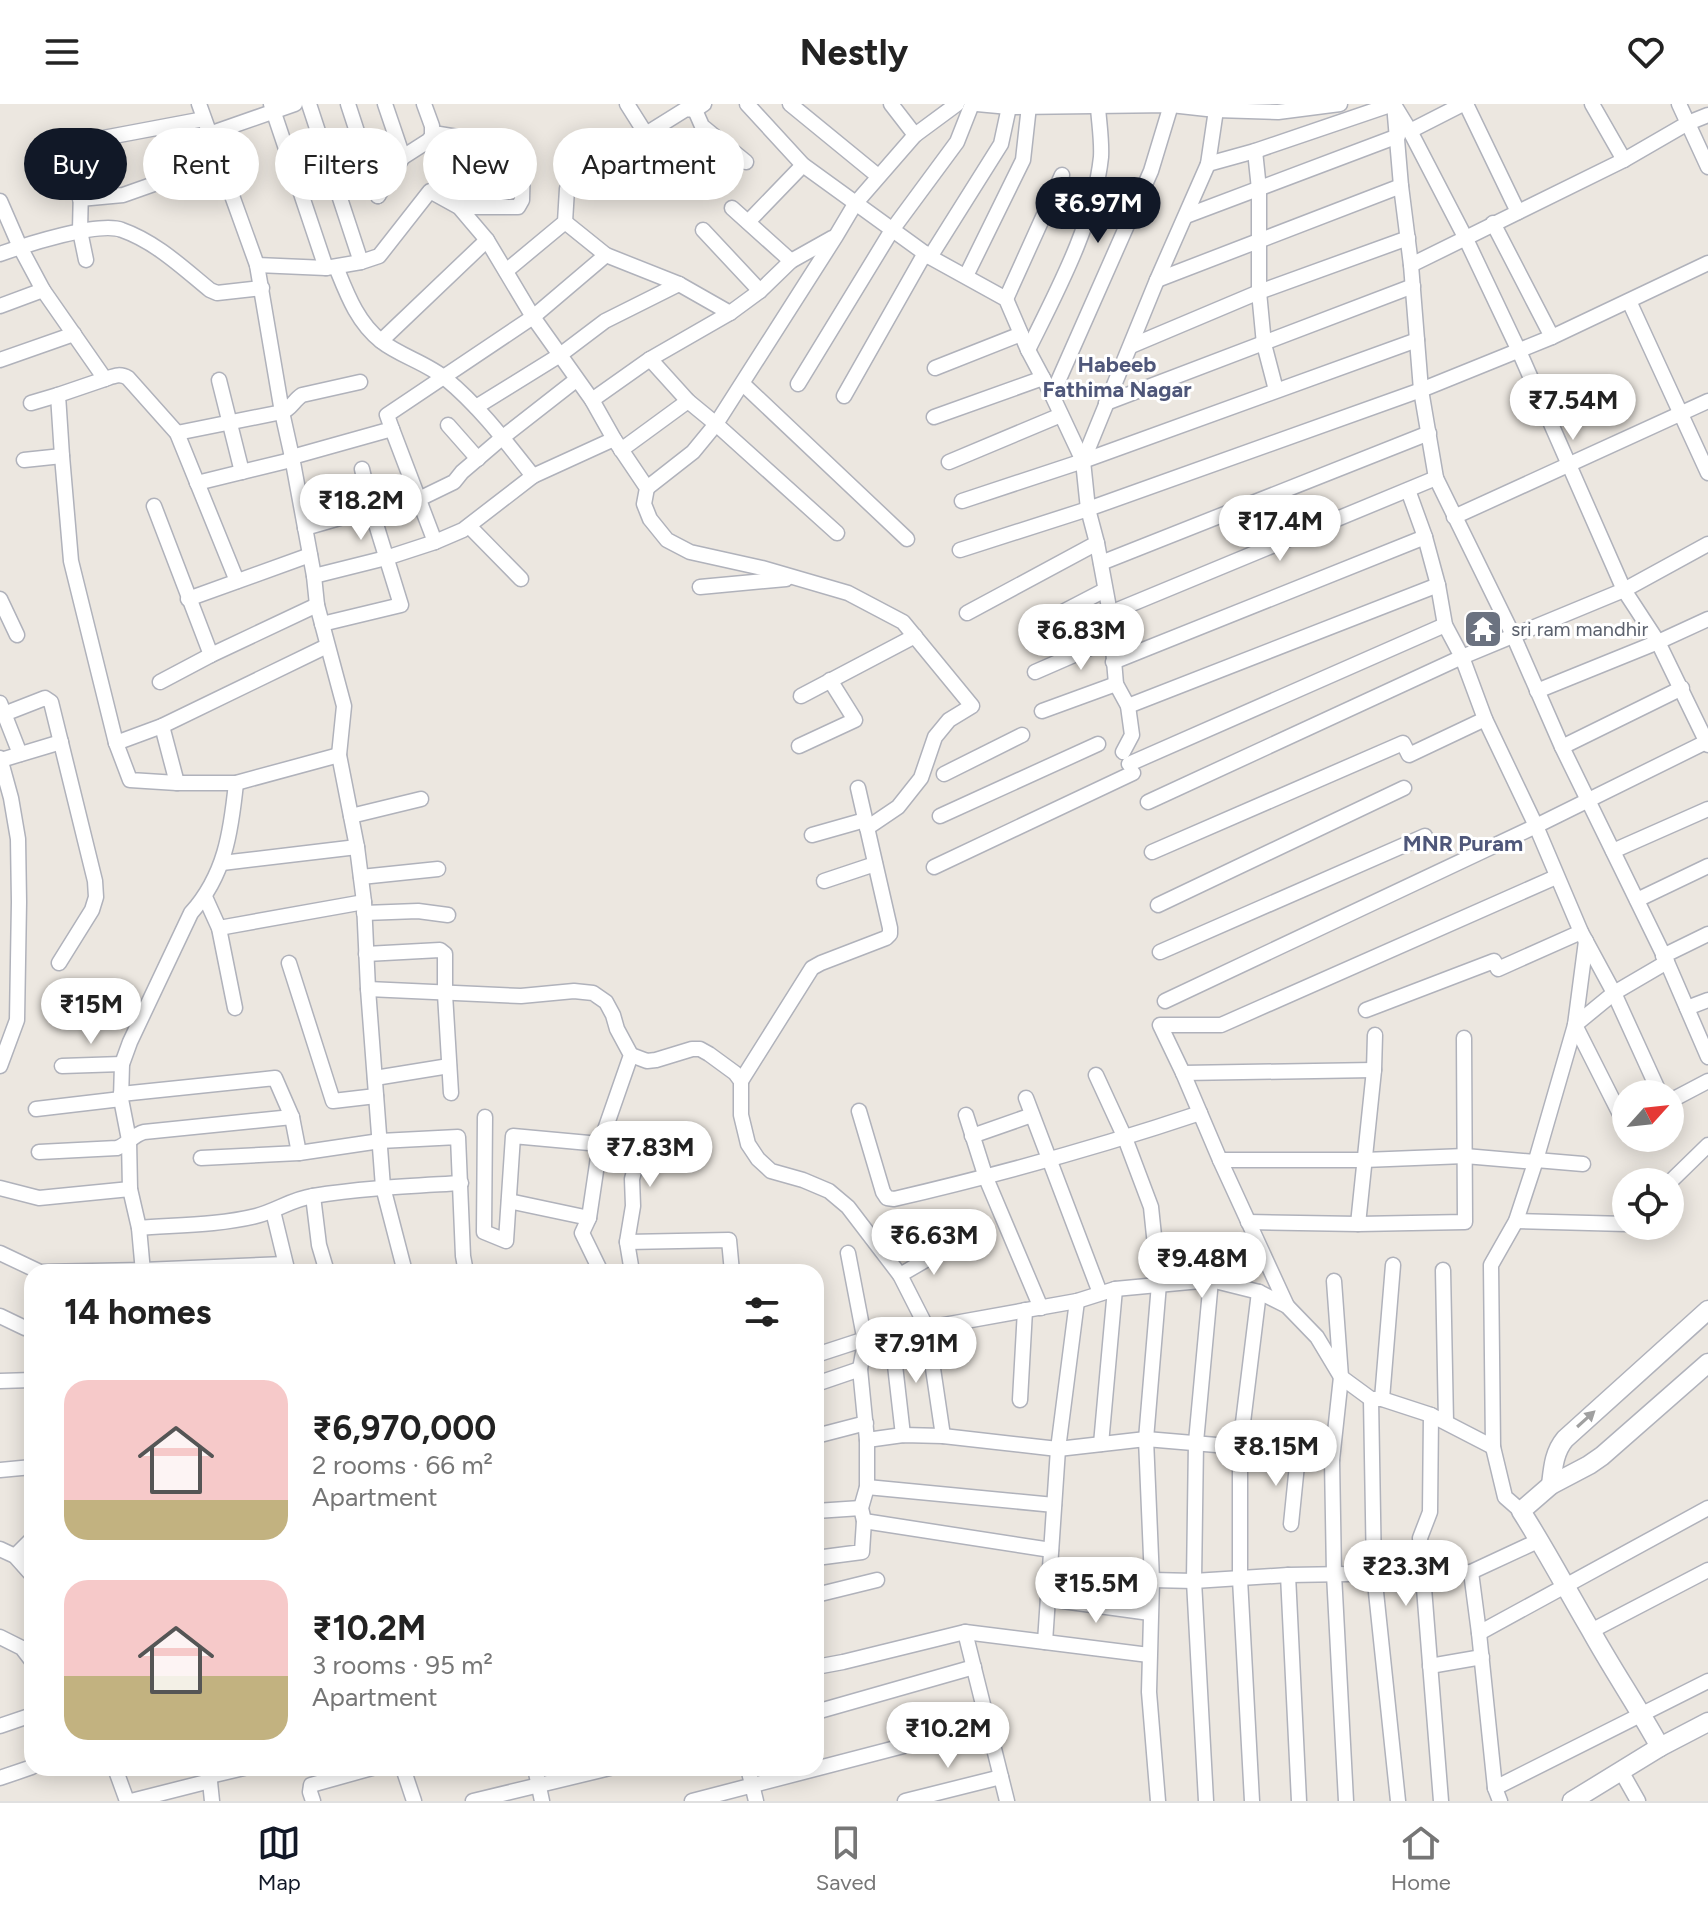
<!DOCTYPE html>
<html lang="en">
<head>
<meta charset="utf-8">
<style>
	:root { --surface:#fff; --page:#f6f6f6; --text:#222; --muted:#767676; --line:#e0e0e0; --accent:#111827 }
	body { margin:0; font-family:Figtree,sans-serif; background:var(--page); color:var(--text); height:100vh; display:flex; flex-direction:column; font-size:30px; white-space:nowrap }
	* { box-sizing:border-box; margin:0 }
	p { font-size:26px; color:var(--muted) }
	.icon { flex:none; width:44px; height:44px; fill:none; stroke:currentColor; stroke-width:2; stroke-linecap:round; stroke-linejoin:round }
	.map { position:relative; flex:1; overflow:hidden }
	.drawer { position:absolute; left:24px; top:1160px; width:800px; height:512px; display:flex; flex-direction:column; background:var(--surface); border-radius:24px; box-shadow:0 4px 20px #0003 }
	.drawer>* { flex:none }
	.banner { position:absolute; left:24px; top:24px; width:800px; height:72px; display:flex; gap:16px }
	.needle { width:52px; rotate:63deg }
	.controls { position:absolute; left:1612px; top:976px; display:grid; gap:16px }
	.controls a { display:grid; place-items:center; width:72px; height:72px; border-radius:50%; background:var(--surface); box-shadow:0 4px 20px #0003; font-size:40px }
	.price { position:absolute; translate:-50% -68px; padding:0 18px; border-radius:28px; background:#fff; color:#222; font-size:26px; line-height:52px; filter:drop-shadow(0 2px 4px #0008) }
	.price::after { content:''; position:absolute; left:50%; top:48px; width:24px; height:18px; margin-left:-12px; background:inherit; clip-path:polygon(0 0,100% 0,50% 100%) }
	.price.active { background:var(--accent); color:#fff }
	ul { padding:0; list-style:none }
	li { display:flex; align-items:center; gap:24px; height:200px; padding:0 40px }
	li span { display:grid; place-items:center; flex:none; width:224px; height:160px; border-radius:24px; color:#555 }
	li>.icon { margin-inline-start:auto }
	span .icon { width:96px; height:96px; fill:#fffc; stroke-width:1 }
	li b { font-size:34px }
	h2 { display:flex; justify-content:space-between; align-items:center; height:96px; padding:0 40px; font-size:34px }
	.tag { padding:0 28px; border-radius:36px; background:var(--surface); box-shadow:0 4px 20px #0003; font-size:28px; line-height:72px }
	.tag.active { background:var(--accent); color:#fff }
	header { display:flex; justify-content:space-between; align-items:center; height:104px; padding:0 40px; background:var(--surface); font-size:36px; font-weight:700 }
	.menu { display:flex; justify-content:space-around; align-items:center; height:112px; border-top:2px solid var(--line); background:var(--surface); font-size:22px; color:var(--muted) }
	.menu a { display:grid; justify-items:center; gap:4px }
	.menu .active { color:var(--accent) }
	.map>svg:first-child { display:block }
</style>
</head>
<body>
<header><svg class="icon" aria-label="menu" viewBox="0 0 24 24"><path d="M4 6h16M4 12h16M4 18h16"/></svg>Nestly<svg class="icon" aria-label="heart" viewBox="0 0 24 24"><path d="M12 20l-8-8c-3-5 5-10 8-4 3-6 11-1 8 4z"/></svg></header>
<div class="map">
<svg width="1708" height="1697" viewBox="0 0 1708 1697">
	<rect width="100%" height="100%" fill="#ece7e0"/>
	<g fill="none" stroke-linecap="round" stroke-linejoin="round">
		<defs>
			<g id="minor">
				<path d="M199,0L257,161L282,308L292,353L314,472L317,501L344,602L339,651L357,743L364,798L368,885L383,1083L405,1168"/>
				<path d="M271,0L326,164"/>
				<path d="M309,0L361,158"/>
				<path d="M348,0L378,92"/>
				<path d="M385,0L403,53"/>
				<path d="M627,0L680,84"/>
				<path d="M747,0L803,61L930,153L1006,195L1028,246L1052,291L1083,357L1088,405L1097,439L1110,509L1116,580L1128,602L1132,631L1123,648"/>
				<path d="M790,0L878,72"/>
				<path d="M891,0L915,31"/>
				<path d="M977,0L1009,3L1171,1L1216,6L1278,8L1340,0"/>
				<path d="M1394,0L1401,82L1411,161L1421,286L1436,374L1513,531L1562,643L1667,858L1708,953"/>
				<path d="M1466,0L1518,108"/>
				<path d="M1592,0L1624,56"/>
				<path d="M1679,0L1708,63"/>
				<path d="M1396,4L1410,27L1465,133L1519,247L1624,486L1658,538L1708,641"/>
				<path d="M695,6L702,22L746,58"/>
				<path d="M1410,27L1463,0"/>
				<path d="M433,29L470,35"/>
				<path d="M209,30L295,0"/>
				<path d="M1255,47L1259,85V188L1264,240L1276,286"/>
				<path d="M1208,60L1255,47L1393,0"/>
				<path d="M378,92L403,53L428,37L432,32V22L424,0"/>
				<path d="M80,95L123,91L174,73L162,24"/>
				<path d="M0,97L20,143L43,186L105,275C114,272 120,269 128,274L177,329L237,477"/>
				<path d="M459,103H518L522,96L523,56"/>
				<path d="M732,104L791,157"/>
				<path d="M1186,112L1398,32"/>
				<path d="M565,118L606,151L679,180L730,209"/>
				<path d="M748,118L803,61"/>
				<path d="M1493,119L1552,233"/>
				<path d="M703,126L760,187"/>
				<path d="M0,150C25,141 99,117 122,126C156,138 183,164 210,186L217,189L262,184"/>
				<path d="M930,153L1001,40L1009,3"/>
				<path d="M86,156L80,127L82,38L204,15"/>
				<path d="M257,161L326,164L361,158L379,152L430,87L459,103L487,136L533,213L592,296L614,335L647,384L644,400L650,415L667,436L690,448L762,464L848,489L903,518L972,602L949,616L935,633L921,674L898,703L867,724"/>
				<path d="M1411,161L1624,56L1688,19L1708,11"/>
				<path d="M336,163C347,190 357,218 381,237C400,252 427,259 446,275C480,303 506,338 533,372"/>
				<path d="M506,167L565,118L567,85L646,30L686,5L695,6L704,0"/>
				<path d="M966,172L1023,56L1029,2"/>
				<path d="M1157,176L1401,82"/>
				<path d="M1006,195L1062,71"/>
				<path d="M1629,197L1708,369"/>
				<path d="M0,202L43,186"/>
				<path d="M381,237L487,136"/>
				<path d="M1131,242L1259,188L1408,134"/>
				<path d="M1028,246C1057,187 1094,119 1101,53C1102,37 1099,19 1098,3"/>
				<path d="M650,255L688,297L716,320L837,429"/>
				<path d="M0,256L74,230"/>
				<path d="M935,264L1021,230"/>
				<path d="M105,275L58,291L62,352L71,457L116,639L130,676L177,679H236L339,651"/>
				<path d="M219,276L242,368"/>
				<path d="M743,280L907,435"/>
				<path d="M798,280L892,126L957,38L972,0"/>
				<path d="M1052,291L1151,67L1171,1"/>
				<path d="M844,292L925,149"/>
				<path d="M592,296L650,255L730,209L760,187L791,157L832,134"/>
				<path d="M31,299L58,291"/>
				<path d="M1106,299L1413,182"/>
				<path d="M476,303L560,251L605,217L679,180"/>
				<path d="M934,313L1043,274"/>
				<path d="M448,321L478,355"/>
				<path d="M392,325L435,438"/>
				<path d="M177,329L282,308C291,305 294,296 302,291L360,278"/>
				<path d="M621,346L688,297"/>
				<path d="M24,356L62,352"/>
				<path d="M1083,357L1157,176L1208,60L1216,6"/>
				<path d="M949,358L1061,311"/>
				<path d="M197,379L287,357L292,353L392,325L387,311L533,213L606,151"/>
				<path d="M647,384L693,348L716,320L836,132L855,100L915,31L957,0"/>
				<path d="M1408,386L1425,433L1438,481L1445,521L1462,553L1485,615L1536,722L1581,828L1614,889L1660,990"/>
				<path d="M419,395L454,378L462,368L503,333L576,276"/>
				<path d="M962,397L1083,357L1417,236"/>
				<path d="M154,402L211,551"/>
				<path d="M1454,413L1708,297"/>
				<path d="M469,422L521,475"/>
				<path d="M305,424L357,409"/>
				<path d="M960,446L1088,405L1421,286L1552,233L1708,159"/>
				<path d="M1101,459L1429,329"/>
				<path d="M314,472L386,454L435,438L463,426L533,372L614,335"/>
				<path d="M700,483L786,475"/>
				<path d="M0,495L17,531"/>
				<path d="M188,495L310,451"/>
				<path d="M967,509L1097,439"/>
				<path d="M1110,509L1436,374"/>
				<path d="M322,520L401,501L371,404L362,365"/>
				<path d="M1028,526L1105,486"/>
				<path d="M1113,558L1425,433"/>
				<path d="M1035,568L1113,534"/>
				<path d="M160,578L211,551L317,501"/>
				<path d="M1537,587L1658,538L1708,515"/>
				<path d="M801,592L915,532"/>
				<path d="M0,599L20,650"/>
				<path d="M1128,602L1438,481"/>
				<path d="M1042,607L1116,580"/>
				<path d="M4,610L45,594L51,598L95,777L96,793L92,806L59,859"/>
				<path d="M162,622L177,679"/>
				<path d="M116,639L162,622L327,542"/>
				<path d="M799,642L855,616L830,576"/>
				<path d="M1562,643L1682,584"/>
				<path d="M0,654L11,694L18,735L19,798L17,916L0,962"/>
				<path d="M1,656L61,638"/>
				<path d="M1129,660L1445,521"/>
				<path d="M944,670L1022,631"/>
				<path d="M1148,698L1462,553L1624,486L1708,440"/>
				<path d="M351,712L421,695"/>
				<path d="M940,712L1098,640"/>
				<path d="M812,731L865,716"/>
				<path d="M1613,747L1708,705"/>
				<path d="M1152,748L1403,639L1409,651L1485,615"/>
				<path d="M222,759L357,743"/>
				<path d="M934,763L1133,669"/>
				<path d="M361,773L438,765"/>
				<path d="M824,777L875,760"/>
				<path d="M205,793L219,824L235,904"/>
				<path d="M1637,796L1708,762"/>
				<path d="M1158,801L1404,684"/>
				<path d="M364,809L418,807L448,811"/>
				<path d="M219,824L364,798"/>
				<path d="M1160,848L1425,732"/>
				<path d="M366,850L440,846L445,850V890L451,989"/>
				<path d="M1663,852L1708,830"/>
				<path d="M289,859L333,997L376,992"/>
				<path d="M368,885L521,892L574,887L593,889L606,898L613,911L617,925L631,951L600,1040L589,1114L582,1129L601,1168"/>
				<path d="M1165,897L1536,722L1706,638"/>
				<path d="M1687,904L1708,896"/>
				<path d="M1366,906L1494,857L1498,865L1581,828"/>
				<path d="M631,951L647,957L656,956L692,945H700L709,950L735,969L741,977V1011L748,1040L758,1055L771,1067L803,1076L829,1087L848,1103L900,1171L927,1224L943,1332"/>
				<path d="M62,962L122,960"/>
				<path d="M1183,969L1374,966"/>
				<path d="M1096,971L1125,1034L1151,1103L1159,1180L1146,1335L1152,1476L1149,1588L1158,1697"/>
				<path d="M375,974L449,962"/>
				<path d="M741,977L812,864L821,859L886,834L890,830V824L858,684"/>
				<path d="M121,990L275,974L292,1013L299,1049"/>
				<path d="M1026,994L1100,1189"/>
				<path d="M1670,997L1708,977"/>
				<path d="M36,1005L121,995"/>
				<path d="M859,1007L883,1088L887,1094L894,1095C997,1071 1099,1043 1200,1009"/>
				<path d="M966,1011L986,1074L1041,1204"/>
				<path d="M485,1013L484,1128L506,1137L513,1032L600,1040"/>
				<path d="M1626,1022L1575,921L1614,889L1667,858"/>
				<path d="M972,1032L1032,1011"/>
				<path d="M39,1048L117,1044C127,1041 133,1031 144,1028L292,1013"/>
				<path d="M201,1054L299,1049L380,1037L458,1033L463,1152L466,1168"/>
				<path d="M1220,1056H1364L1465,1052L1535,1058"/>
				<path d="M1536,1056L1583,1060"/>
				<path d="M1670,1078L1708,1041"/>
				<path d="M0,1084L39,1094L130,1085"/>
				<path d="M313,1092L319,1141L327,1168"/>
				<path d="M509,1097L589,1114"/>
				<path d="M273,1107L287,1165"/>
				<path d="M1516,1117L1626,1120"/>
				<path d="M1248,1118L1358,1120L1465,1118L1464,934"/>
				<path d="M1358,1120L1374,966L1375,931"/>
				<path d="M139,1124C178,1121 219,1121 256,1112C276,1107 292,1095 313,1092C362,1084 412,1082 461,1079"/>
				<path d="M627,1138L729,1136L732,1168"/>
				<path d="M0,1149L40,1168L143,1166L285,1160"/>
				<path d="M848,1149L865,1238"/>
				<path d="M1443,1166L1446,1318"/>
				<path d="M143,1168L139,1124L130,1085L129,1036L121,995L122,960L130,938L191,809C225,771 231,728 236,679"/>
				<path d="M632,1168L627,1138L633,1102L632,1075L645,1026"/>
				<path d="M900,1171L948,1143"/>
				<path d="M1334,1177L1341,1273L1332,1356L1334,1470L1346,1697"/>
				<path d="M1287,1202L1220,1056L1183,969L1160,921H1221L1556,773"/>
				<path d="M0,1212L25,1224H32"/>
				<path d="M892,1235L903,1331"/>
				<path d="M816,1251L865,1235"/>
				<path d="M0,1277L32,1276"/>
				<path d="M816,1280L860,1265"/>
				<path d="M1371,1295L1374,1469L1398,1697"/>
				<path d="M1382,1295L1393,1161"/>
				<path d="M1020,1296L1025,1206"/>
				<path d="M1431,1311L1430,1408L1420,1434L1441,1697"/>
				<path d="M816,1332L866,1319"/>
				<path d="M867,1336L903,1331L943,1332L1058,1345L1146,1335L1240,1343L1332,1356"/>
				<path d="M1101,1340L1115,1185"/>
				<path d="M0,1366L32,1363"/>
				<path d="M867,1383L1054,1401"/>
				<path d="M816,1407L861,1404"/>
				<path d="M1521,1407L1505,1393L1493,1343L1491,1161L1516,1117L1536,1056L1575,921L1586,837"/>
				<path d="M864,1417L1051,1446"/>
				<path d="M1291,1420L1298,1351"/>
				<path d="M0,1445L15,1452L32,1471"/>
				<path d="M15,1452L32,1435"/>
				<path d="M816,1454L862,1448L864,1417L861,1404L867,1383V1336L860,1265L865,1238L892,1235L927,1224L1077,1197L1115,1185L1211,1176L1259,1188L1287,1202L1317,1233L1341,1273L1371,1295H1382L1431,1311L1493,1343"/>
				<path d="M1471,1468L1479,1529L1495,1684L1500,1697"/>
				<path d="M1288,1471L1299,1697"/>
				<path d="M1152,1476L1194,1477L1288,1471L1471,1468L1540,1436"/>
				<path d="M816,1491L877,1476"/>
				<path d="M1048,1495L1150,1509"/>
				<path d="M1591,1527L1708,1466"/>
				<path d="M965,1528L1007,1697"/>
				<path d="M1479,1529L1708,1404"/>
				<path d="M0,1533L22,1544L32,1557"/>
				<path d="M1045,1538L1058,1345L1077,1197"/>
				<path d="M1430,1562L1482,1553"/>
				<path d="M816,1563L843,1558L965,1528L1149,1551"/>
				<path d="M816,1608L974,1563"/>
				<path d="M0,1622L32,1611"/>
				<path d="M115,1664L127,1697"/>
				<path d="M403,1664L414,1697"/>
				<path d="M535,1664L542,1697"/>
				<path d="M748,1664L756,1697"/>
				<path d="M1621,1667L1638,1697"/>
				<path d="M209,1668L212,1697"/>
				<path d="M210,1672L244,1664"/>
				<path d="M0,1674L32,1663"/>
				<path d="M1495,1684L1708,1577"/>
				<path d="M131,1697L210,1677"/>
				<path d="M313,1697L310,1688L311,1681L372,1664"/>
				<path d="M473,1697L610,1664"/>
				<path d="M692,1697L988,1620"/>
				<path d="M905,1697L1001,1673"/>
				<path d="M1206,1697L1194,1477L1196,1338L1211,1176"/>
				<path d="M1252,1697L1240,1475V1343L1259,1188"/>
			</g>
			<g id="tertiary">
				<path d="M1551,1381C1553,1364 1554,1348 1565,1335L1708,1206"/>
				<path d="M1660,1643C1638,1603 1612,1565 1590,1525C1567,1486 1546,1446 1521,1407L1551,1381L1589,1361L1602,1352L1708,1259"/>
				<path d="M1572,1697L1660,1643L1708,1618"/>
			</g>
		</defs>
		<use href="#minor" stroke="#b0b2bb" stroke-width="17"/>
		<use href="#tertiary" stroke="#b0b2bb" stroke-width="21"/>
		<use href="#minor" stroke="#fff" stroke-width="14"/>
		<use href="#tertiary" stroke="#fff" stroke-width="18"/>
	</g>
	<defs><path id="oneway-solid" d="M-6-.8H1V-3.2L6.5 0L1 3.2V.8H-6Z" transform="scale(2)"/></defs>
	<use fill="#a0a0a0" href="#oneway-solid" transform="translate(1586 1315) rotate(-42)"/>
	<defs>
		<symbol id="temple-square" viewBox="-11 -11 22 22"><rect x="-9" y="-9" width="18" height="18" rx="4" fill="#6b7280" stroke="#fff"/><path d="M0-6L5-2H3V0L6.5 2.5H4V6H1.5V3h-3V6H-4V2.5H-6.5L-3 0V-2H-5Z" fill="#fff"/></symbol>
	</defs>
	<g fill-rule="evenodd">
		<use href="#temple-square" x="1461" y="503" width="44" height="44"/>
	</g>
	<g text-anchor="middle" stroke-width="6" stroke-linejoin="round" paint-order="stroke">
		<g font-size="20" fill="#5b616d" stroke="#fff" text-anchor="start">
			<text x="1511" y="532">sri ram mandhir</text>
		</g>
		<g font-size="22" font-weight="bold" fill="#4f577a" stroke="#fff">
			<text x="1117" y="268">Habeeb<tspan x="1117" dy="25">Fathima Nagar</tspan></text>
			<text x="1463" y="747">MNR Puram</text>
		</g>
	</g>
</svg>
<div class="controls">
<a><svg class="needle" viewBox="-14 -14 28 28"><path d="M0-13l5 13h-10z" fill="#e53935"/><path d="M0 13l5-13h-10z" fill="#767676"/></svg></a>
<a><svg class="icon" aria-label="locate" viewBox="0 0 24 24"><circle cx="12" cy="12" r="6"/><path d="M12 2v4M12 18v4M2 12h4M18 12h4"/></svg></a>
</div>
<b class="price active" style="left:1098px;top:141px">₹6.97M</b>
<b class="price" style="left:1573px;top:338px">₹7.54M</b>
<b class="price" style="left:361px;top:438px">₹18.2M</b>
<b class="price" style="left:1280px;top:459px">₹17.4M</b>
<b class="price" style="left:1081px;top:568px">₹6.83M</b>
<b class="price" style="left:91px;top:942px">₹15M</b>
<b class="price" style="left:650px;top:1085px">₹7.83M</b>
<b class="price" style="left:934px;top:1173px">₹6.63M</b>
<b class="price" style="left:1202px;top:1196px">₹9.48M</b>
<b class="price" style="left:916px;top:1281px">₹7.91M</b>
<b class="price" style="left:1276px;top:1384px">₹8.15M</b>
<b class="price" style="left:1406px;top:1504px">₹23.3M</b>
<b class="price" style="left:1096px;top:1521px">₹15.5M</b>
<b class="price" style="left:948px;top:1666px">₹10.2M</b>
<div class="banner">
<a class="tag active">Buy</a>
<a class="tag">Rent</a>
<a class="tag">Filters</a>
<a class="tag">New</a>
<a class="tag">Apartment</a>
</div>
<section class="drawer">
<h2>14 homes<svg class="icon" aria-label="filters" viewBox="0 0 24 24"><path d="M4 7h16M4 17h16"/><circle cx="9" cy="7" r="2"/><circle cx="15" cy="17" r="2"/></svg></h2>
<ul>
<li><span style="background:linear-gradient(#f6c9c9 75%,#c2b280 0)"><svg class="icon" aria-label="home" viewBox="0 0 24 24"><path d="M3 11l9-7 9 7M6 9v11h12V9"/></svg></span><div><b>₹6,970,000</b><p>2 rooms · 66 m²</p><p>Apartment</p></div></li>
<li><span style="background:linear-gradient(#f6c9c9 60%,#c2b280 0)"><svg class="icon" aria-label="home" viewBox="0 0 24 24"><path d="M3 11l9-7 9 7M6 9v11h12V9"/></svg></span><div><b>₹10.2M</b><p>3 rooms · 95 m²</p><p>Apartment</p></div></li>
</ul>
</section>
</div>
<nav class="menu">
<a class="active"><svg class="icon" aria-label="map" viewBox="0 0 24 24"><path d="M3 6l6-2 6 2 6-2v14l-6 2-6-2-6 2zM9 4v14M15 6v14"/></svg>Map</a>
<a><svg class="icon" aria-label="saved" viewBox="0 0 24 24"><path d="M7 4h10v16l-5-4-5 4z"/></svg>Saved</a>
<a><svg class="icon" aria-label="home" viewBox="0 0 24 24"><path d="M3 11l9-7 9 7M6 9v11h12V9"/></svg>Home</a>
</nav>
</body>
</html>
